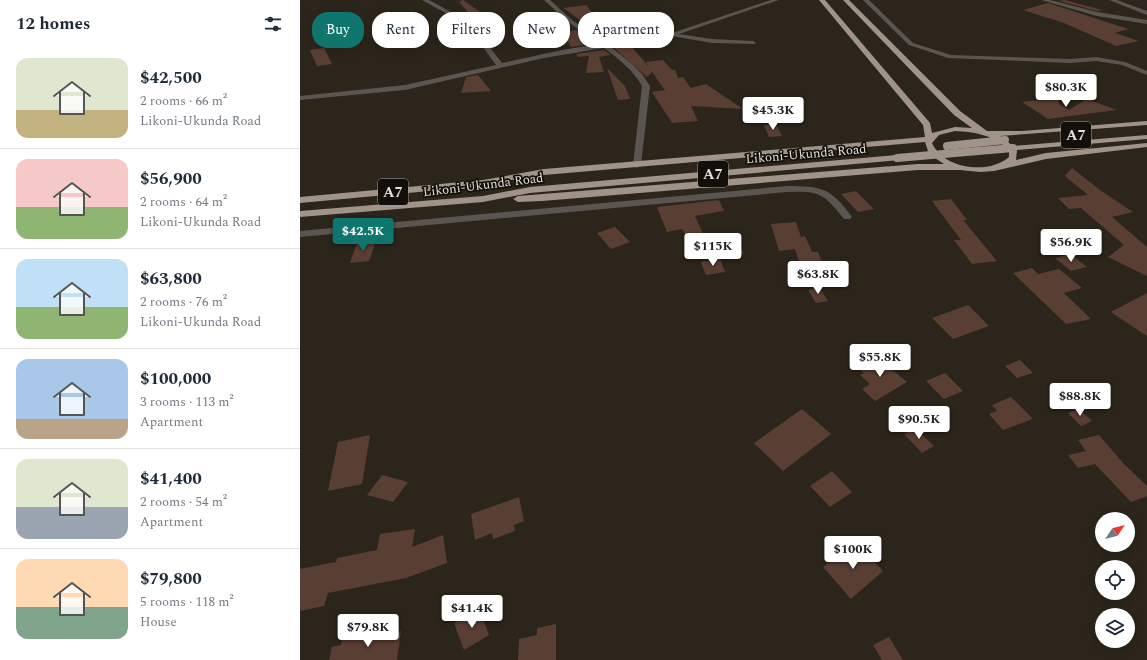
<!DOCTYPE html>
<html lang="en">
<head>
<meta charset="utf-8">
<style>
	:root { --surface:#fff; --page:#f6f6f7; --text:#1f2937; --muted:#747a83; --line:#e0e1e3; --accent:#0f766e }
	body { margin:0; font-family:Spectral,serif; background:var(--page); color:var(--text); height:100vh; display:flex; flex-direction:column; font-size:15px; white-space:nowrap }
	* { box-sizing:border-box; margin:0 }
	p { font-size:13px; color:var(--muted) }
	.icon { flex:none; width:22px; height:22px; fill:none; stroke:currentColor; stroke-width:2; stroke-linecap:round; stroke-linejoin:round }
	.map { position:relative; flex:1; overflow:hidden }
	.sheet { display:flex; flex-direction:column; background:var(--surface); width:300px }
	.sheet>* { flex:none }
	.hud { position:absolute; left:12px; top:12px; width:380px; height:36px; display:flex; gap:8px }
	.needle { width:26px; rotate:55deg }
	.controls { position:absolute; left:795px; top:512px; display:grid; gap:8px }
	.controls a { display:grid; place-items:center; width:40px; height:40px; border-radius:50%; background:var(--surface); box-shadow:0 2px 10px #0003; font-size:20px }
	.price { position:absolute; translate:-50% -34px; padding:0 9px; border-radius:4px; background:#fff; color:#222; font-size:13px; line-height:26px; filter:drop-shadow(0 1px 2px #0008) }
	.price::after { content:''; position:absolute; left:50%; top:24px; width:12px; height:9px; margin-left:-6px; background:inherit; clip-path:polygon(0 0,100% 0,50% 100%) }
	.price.active { background:var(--accent); color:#fff }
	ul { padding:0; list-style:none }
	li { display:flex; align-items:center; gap:12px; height:100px; padding:0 16px }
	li+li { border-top:1px solid var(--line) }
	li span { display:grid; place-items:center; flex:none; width:112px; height:80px; border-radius:12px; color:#555 }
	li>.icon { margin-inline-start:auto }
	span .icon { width:48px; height:48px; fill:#fffc; stroke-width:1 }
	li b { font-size:17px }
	h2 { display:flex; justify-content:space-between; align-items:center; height:48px; padding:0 16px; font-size:17px }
	.chip { padding:0 14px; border-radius:16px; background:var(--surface); box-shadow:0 2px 10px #0003; font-size:14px; line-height:36px }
	.chip.active { background:var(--accent); color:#fff }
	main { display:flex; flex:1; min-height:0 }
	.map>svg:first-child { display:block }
</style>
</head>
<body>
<main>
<section class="sheet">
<h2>12 homes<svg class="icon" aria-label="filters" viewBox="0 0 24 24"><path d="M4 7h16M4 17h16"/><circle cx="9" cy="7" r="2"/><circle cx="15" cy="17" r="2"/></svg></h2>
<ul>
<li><span style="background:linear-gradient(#dfe7d0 65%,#c2b280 0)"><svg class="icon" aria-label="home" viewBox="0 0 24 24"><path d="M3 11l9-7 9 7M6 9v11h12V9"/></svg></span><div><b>$42,500</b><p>2 rooms · 66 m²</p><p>Likoni-Ukunda Road</p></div></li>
<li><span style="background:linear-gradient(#f6c9c9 60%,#8fb573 0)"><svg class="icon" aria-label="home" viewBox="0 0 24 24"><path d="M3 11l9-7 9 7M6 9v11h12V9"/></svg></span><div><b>$56,900</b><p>2 rooms · 64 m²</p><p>Likoni-Ukunda Road</p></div></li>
<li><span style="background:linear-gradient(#bfe0f5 60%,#8fb573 0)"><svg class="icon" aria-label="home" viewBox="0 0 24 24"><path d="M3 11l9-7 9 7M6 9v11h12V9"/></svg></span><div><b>$63,800</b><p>2 rooms · 76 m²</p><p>Likoni-Ukunda Road</p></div></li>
<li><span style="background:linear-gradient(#a9c7e8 75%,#b9a48a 0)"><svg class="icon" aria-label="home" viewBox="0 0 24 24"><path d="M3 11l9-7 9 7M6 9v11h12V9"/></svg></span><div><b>$100,000</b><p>3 rooms · 113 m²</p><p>Apartment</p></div></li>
<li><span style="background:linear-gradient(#dfe7d0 60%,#9aa5b1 0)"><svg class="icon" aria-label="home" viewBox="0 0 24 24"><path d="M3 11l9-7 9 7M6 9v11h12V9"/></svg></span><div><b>$41,400</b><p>2 rooms · 54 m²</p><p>Apartment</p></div></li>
<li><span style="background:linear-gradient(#ffd9b3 60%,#7fa58c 0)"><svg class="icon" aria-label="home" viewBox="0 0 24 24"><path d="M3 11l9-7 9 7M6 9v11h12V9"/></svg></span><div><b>$79,800</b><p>5 rooms · 118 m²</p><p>House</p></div></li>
</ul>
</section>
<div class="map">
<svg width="847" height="660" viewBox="0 0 847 660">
	<rect width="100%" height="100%" fill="#2c251b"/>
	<g fill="#593e34">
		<path d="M162,0H163L196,23L180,26L159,2Z"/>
		<path d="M765,0L802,10L797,11L759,1Z"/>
		<path d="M748,3L828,29L815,33L839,41L816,46L764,23L723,10Z"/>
		<path d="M286,5L299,22L324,19L339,32L325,35L330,39L306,42L286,28L290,27L263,8Z"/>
		<path d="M276,30L295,43L271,47L268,42L256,34Z"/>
		<path d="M330,45L350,68L346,62L363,60L372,70H375L378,78L383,77L391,88L406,84L443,109L391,106L398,121L372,123L352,92L365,90L352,72L347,77L314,48Z"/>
		<path d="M24,48L32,64L17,66L10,50Z"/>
		<path d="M304,50L311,55L299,57L304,72L286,73L289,56L278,57L276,54Z"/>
		<path d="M307,68L325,86L330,99L318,100Z"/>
		<path d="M178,75L191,91L161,93L166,77Z"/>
		<path d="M758,98L759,104L769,110L786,99L817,110L748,119L722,102Z"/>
		<path d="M476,124L482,136L469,137L464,125Z"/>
		<path d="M772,168L800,190L833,212L812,217L847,247V276L808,257L824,245L781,208L769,209L758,198L788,195L765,176Z"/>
		<path d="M556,191L574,209L558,212L541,194Z"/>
		<path d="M651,199L667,220H663L697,261L672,264L654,240H661L632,201Z"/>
		<path d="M419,200L424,211L395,216L405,238L389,241L382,229L367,232L357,207Z"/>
		<path d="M496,222L501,237L505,236L512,252H518L523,264L500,266L495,249L479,251L471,224Z"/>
		<path d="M315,227L330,242L311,249L297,233Z"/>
		<path d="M436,237L444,254L423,257L416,241Z"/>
		<path d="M76,241L69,261L50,263L57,243Z"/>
		<path d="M770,254L787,267L771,271L755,258Z"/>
		<path d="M420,259L425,272L406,275L401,262Z"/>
		<path d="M732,268L738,274L759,269L782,288L764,293L791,319L766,324L713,273Z"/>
		<path d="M519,287L528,301L516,303L508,290Z"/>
		<path d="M847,293V336L811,312Z"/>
		<path d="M668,305L689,326L653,339L632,318Z"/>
		<path d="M576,356L607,382L575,401L562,389L570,384L560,375L564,373L557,367Z"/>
		<path d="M720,360L733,373L717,378L705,366Z"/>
		<path d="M645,373L663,391L644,399L626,381Z"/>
		<path d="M711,397L733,419L703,430L689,414L697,411L692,405Z"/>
		<path d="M502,409L531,434L483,471L454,443Z"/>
		<path d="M779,409L792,421L781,426L768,413Z"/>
		<path d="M615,428L634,446L622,453L604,434Z"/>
		<path d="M70,435L62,484L28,491L38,442Z"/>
		<path d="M799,435L823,463L847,486V496L831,502L795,464L778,468L768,455L786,451L778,440Z"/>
		<path d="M532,471L552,492L530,507L510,486Z"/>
		<path d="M82,475L108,482L93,502L67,495Z"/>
		<path d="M219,497L224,521L214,525L215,531L193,539L192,533L175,540L171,514Z"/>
		<path d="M115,529L112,547L143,535L147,563L106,578L28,593L24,606L0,611V569L36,562L37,558L77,550L80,534Z"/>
		<path d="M555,541L583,571L551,599L523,567Z"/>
		<path d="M179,608L189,635L164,650L154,623Z"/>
		<path d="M256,624V660H218L219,639L237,635V628Z"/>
		<path d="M101,631L97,660H29L32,647L41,645L42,639L71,632L70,639Z"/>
		<path d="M589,637L603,660H582L573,645Z"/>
	</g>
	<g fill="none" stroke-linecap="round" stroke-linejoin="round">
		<g fill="#5a5551" fill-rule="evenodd">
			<path d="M122,0H129L171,23L202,63L262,50L299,44L268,22L244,0H250L272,20L306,44L369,34L471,0H479L379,34L412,39L453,41L456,43L455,44L412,43L372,36L311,47L332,64L342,74L350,86L341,165L337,168L333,165L342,86C333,70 319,59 304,48L244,58L105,90L0,100V96L105,85L196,65L167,25Z"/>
			<path d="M563,0H569L613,43L651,55L770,59L796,57L825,62L847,71V75L822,65L796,61L770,63L648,58L609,45Z"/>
			<path d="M741,0H750L797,12L847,20V24L797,16Z"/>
			<path d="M809,0H817L847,11V15Z"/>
			<path d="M487,186C522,186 531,188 552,217L550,219H544C523,193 520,191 487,192L0,237V231Z"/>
		</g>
		<g fill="#a0948a" fill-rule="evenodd">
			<path d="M519,0H525L630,123L632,133L655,127L672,128L654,115L543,0H549L660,111L687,131H722L847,121V125L700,136L713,146L847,135V139L717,150L716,160L746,153L847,143V147L746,159L694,171L680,172L660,170H618L242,201L218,202L213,199L218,196L618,164H644L629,154L625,142L244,175L198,182L194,185L0,203V197L183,180L244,169L625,137L623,125ZM655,131C675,132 695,135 709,151V157C689,175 643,169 632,143L639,135Z"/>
			<path d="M597,155L601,158L600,160L230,193L183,202L0,217V211L183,196L230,187Z"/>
		</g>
		<g stroke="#a0948a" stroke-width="8">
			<path d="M647,146L705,140"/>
			<path d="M597,158L713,148"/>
		</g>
	</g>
	<g text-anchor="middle" stroke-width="3.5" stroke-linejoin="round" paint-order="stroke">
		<g font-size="13" fill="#e3ded8" stroke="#120f0a">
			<text transform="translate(506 153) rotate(-5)" y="5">Likoni-Ukunda Road</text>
			<text transform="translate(183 184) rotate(-7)" y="5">Likoni-Ukunda Road</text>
		</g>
		<g fill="#120f0a" stroke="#a4a09a" stroke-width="1">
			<rect x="761" y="122" width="30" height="26" rx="3"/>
			<rect x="398" y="161" width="30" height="26" rx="3"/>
			<rect x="78" y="179" width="30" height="26" rx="3"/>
		</g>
		<g font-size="15" font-weight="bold" fill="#e3ded8">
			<text x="776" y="140">A7</text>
			<text x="413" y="179">A7</text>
			<text x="93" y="197">A7</text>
		</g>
	</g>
</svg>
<div class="controls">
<a><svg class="needle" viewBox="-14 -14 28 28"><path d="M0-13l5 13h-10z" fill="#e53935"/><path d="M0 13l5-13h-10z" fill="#747a83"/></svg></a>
<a><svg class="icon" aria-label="locate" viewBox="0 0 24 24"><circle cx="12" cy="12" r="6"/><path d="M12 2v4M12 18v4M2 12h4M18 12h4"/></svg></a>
<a><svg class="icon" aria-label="layers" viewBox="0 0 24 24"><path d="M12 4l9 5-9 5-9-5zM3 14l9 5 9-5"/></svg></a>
</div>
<b class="price" style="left:766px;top:108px">$80.3K</b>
<b class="price" style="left:473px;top:131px">$45.3K</b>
<b class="price active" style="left:63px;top:252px">$42.5K</b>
<b class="price" style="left:771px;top:263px">$56.9K</b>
<b class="price" style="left:413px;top:267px">$115K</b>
<b class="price" style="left:518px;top:295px">$63.8K</b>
<b class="price" style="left:580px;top:378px">$55.8K</b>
<b class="price" style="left:780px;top:417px">$88.8K</b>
<b class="price" style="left:619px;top:440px">$90.5K</b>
<b class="price" style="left:553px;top:570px">$100K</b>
<b class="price" style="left:172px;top:629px">$41.4K</b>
<b class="price" style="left:68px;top:648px">$79.8K</b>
<div class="hud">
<a class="chip active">Buy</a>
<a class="chip">Rent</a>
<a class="chip">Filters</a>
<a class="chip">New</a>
<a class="chip">Apartment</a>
</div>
</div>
</main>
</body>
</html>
